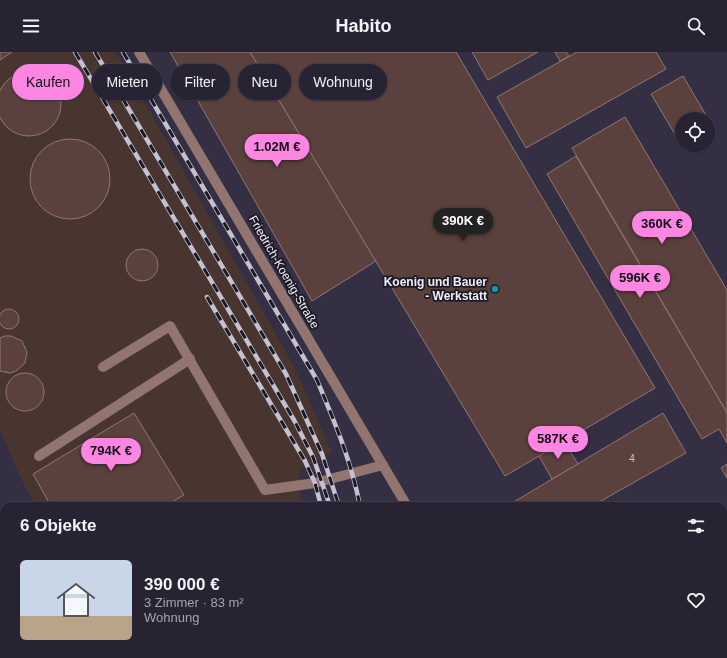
<!DOCTYPE html>
<html lang="de">
<head>
<meta charset="utf-8">
<style>
	:root { --surface:#272332; --page:#2f2b3a; --text:#f1f3f6; --muted:#a4a4ac; --line:#43404d; --accent:#fd86e3 }
	body { margin:0; font-family:Arial,sans-serif; background:var(--page); color:var(--text); height:100vh; display:flex; flex-direction:column; font-size:15px; white-space:nowrap }
	* { box-sizing:border-box; margin:0 }
	p { font-size:13px; color:var(--muted) }
	.icon { flex:none; width:22px; height:22px; fill:none; stroke:currentColor; stroke-width:2; stroke-linecap:round; stroke-linejoin:round }
	.map { position:relative; flex:1; overflow:hidden }
	.side { position:absolute; left:0px; top:450px; width:727px; height:156px; display:flex; flex-direction:column; background:var(--surface); border-radius:12px 12px 0 0; box-shadow:0 1px 3px #0004,0 0 0 1px var(--line) }
	.side>* { flex:none }
	.banner { position:absolute; left:12px; top:12px; width:400px; height:36px; display:flex; gap:8px }
	.fabs { position:absolute; left:675px; top:60px; display:grid; gap:8px }
	.fabs a { display:grid; place-items:center; width:40px; height:40px; border-radius:50%; background:var(--surface); box-shadow:0 1px 3px #0004,0 0 0 1px var(--line); font-size:20px }
	.price { position:absolute; translate:-50% -34px; padding:0 9px; border-radius:14px; background:var(--accent); color:#111; font-size:13px; line-height:26px; filter:drop-shadow(0 1px 2px #0008) }
	.price::after { content:''; position:absolute; left:50%; top:24px; width:12px; height:9px; margin-left:-6px; background:inherit; clip-path:polygon(0 0,100% 0,50% 100%) }
	.price.active { background:#222; color:#fff }
	ul { padding:0; list-style:none }
	li { display:flex; align-items:center; gap:12px; height:100px; padding:0 20px }
	li+li { border-top:1px solid var(--line) }
	li span { display:grid; place-items:center; flex:none; width:112px; height:80px; border-radius:6px; color:#555 }
	li>.icon { margin-inline-start:auto }
	span .icon { width:48px; height:48px; fill:#fffc; stroke-width:1 }
	li b { font-size:17px }
	h2 { display:flex; justify-content:space-between; align-items:center; height:48px; padding:0 20px; font-size:17px }
	.tag { padding:0 14px; border-radius:18px; background:var(--surface); box-shadow:0 1px 3px #0004,0 0 0 1px var(--line); font-size:14px; line-height:36px }
	.tag.active { background:var(--accent); color:#111 }
	header { display:flex; justify-content:space-between; align-items:center; height:52px; padding:0 20px; background:var(--surface); font-size:18px; font-weight:700 }
	.map>svg:first-child { display:block }
</style>
</head>
<body>
<header><svg class="icon" aria-label="menu" viewBox="0 0 24 24"><path d="M4 6h16M4 12h16M4 18h16"/></svg>Habito<svg class="icon" aria-label="search" viewBox="0 0 24 24"><circle cx="10" cy="10" r="6"/><path d="M15 15l6 6"/></svg></header>
<div class="map">
<svg width="727" height="606" viewBox="0 0 727 606">
	<rect width="100%" height="100%" fill="#342f43"/>
	<path fill="#49352f" d="M0,0H116L294,314L332,400L299,419L301,454H36L21,427L0,378Z"/>
	<g fill="#5a413e" stroke="#927773">
		<path d="M0,0H12L0,8Z"/>
		<path d="M170,0H250L376,209L312,249Z"/>
		<path d="M250,0H456L655,336L505,424Z"/>
		<path d="M472,0H538L488,28Z"/>
		<path d="M555,0H566L569,4L560,9Z"/>
		<path d="M577,0H656L666,17L526,96L497,45Z"/>
		<circle cx="29" cy="52" r="32"/>
		<path d="M683,24L713,75L708,78V67H682L683,93L682,94L651,42Z"/>
		<path d="M625,65L727,238V361L572,96Z"/>
		<circle cx="70" cy="127" r="40"/>
		<path d="M576,104L727,361V391L719,377L702,387L547,122Z"/>
		<circle cx="142" cy="213" r="16"/>
		<circle cx="9" cy="267" r="10"/>
		<path d="M5,284H11L22,289L27,300L25,311L16,319L10,321L0,319V286Z"/>
		<circle cx="25" cy="340" r="19"/>
		<path d="M134,361L184,443L165,454H51L33,422Z"/>
		<path d="M663,361L686,401L592,454H507Z"/>
		<path d="M563,388L578,412L552,427L539,404Z"/>
		<path d="M727,412V426L721,416Z"/>
		<path d="M464,450L466,454H457Z"/>
		<path d="M723,518H727V549L723,552Z"/>
		<path d="M727,549V606H720L718,602H723V552Z"/>
		<path d="M566,602H628L631,606H559Z"/>
		<path d="M648,602H668L661,606H650Z"/>
		<path d="M668,602H686L689,606H661Z"/>
		<path d="M686,602H702L695,606H689Z"/>
	</g>
	<g fill="none" stroke-linecap="round" stroke-linejoin="round">
		<g stroke="#927470" stroke-width="10">
			<path d="M139,0L407,454"/>
			<path d="M103,315L170,274L265,438L315,431L383,413"/>
			<path d="M39,404L190,307"/>
			<path d="M0,561L4,570"/>
			<path d="M18,602L20,606"/>
			<path d="M168,602V606"/>
			<path d="M342,602L343,606"/>
			<path d="M478,602L480,606"/>
			<path d="M327,606L331,602"/>
		</g>
		<defs>
			<g id="rail">
				<path d="M75,0L294,368L313,405L330,454"/>
				<path d="M95,0L286,322L322,402L339,454"/>
				<path d="M123,0L317,328C335,371 351,408 360,454"/>
				<path d="M207,245L305,409L315,431L321,454"/>
				<path d="M362,602L363,606"/>
				<path d="M383,602L384,606"/>
			</g>
		</defs>
		<use href="#rail" stroke="#c5c1d1" stroke-width="4.5"/>
		<use href="#rail" stroke="#1b1922" stroke-width="3" stroke-dasharray="9" stroke-linecap="butt"/>
	</g>
	<circle fill="#0f9aa8" stroke="#1b1922" stroke-width="1.5" cx="495" cy="237" r="4"/>
	<g text-anchor="middle" stroke-width="3.5" stroke-linejoin="round" paint-order="stroke">
		<g font-size="10" fill="#cbc3cc">
			<text x="632" y="410">4</text>
		</g>
		<g font-size="12" fill="#f1eefc" stroke="#1b1922">
			<text transform="translate(284 220) rotate(60)" y="4">Friedrich-Koenig-Straße</text>
		</g>
		<g font-size="12" font-weight="bold" fill="#f1eefc" stroke="#1b1922" text-anchor="end">
			<text x="487" y="234">Koenig und Bauer<tspan x="487" dy="14">- Werkstatt</tspan></text>
		</g>
	</g>
</svg>
<div class="fabs">
<a><svg class="icon" aria-label="locate" viewBox="0 0 24 24"><circle cx="12" cy="12" r="6"/><path d="M12 2v4M12 18v4M2 12h4M18 12h4"/></svg></a>
</div>
<b class="price" style="left:277px;top:116px">1.02M €</b>
<b class="price active" style="left:463px;top:190px">390K €</b>
<b class="price" style="left:662px;top:193px">360K €</b>
<b class="price" style="left:640px;top:247px">596K €</b>
<b class="price" style="left:558px;top:408px">587K €</b>
<b class="price" style="left:111px;top:420px">794K €</b>
<div class="banner">
<a class="tag active">Kaufen</a>
<a class="tag">Mieten</a>
<a class="tag">Filter</a>
<a class="tag">Neu</a>
<a class="tag">Wohnung</a>
</div>
<section class="side">
<h2>6 Objekte<svg class="icon" aria-label="filters" viewBox="0 0 24 24"><path d="M4 7h16M4 17h16"/><circle cx="9" cy="7" r="2"/><circle cx="15" cy="17" r="2"/></svg></h2>
<ul>
<li><span style="background:linear-gradient(#c9d6e8 70%,#b9a48a 0)"><svg class="icon" aria-label="home" viewBox="0 0 24 24"><path d="M3 11l9-7 9 7M6 9v11h12V9"/></svg></span><div><b>390 000 €</b><p>3 Zimmer · 83 m²</p><p>Wohnung</p></div><svg class="icon" aria-label="heart" viewBox="0 0 24 24"><path d="M12 20l-8-8c-3-5 5-10 8-4 3-6 11-1 8 4z"/></svg></li>
</ul>
</section>
</div>
</body>
</html>
